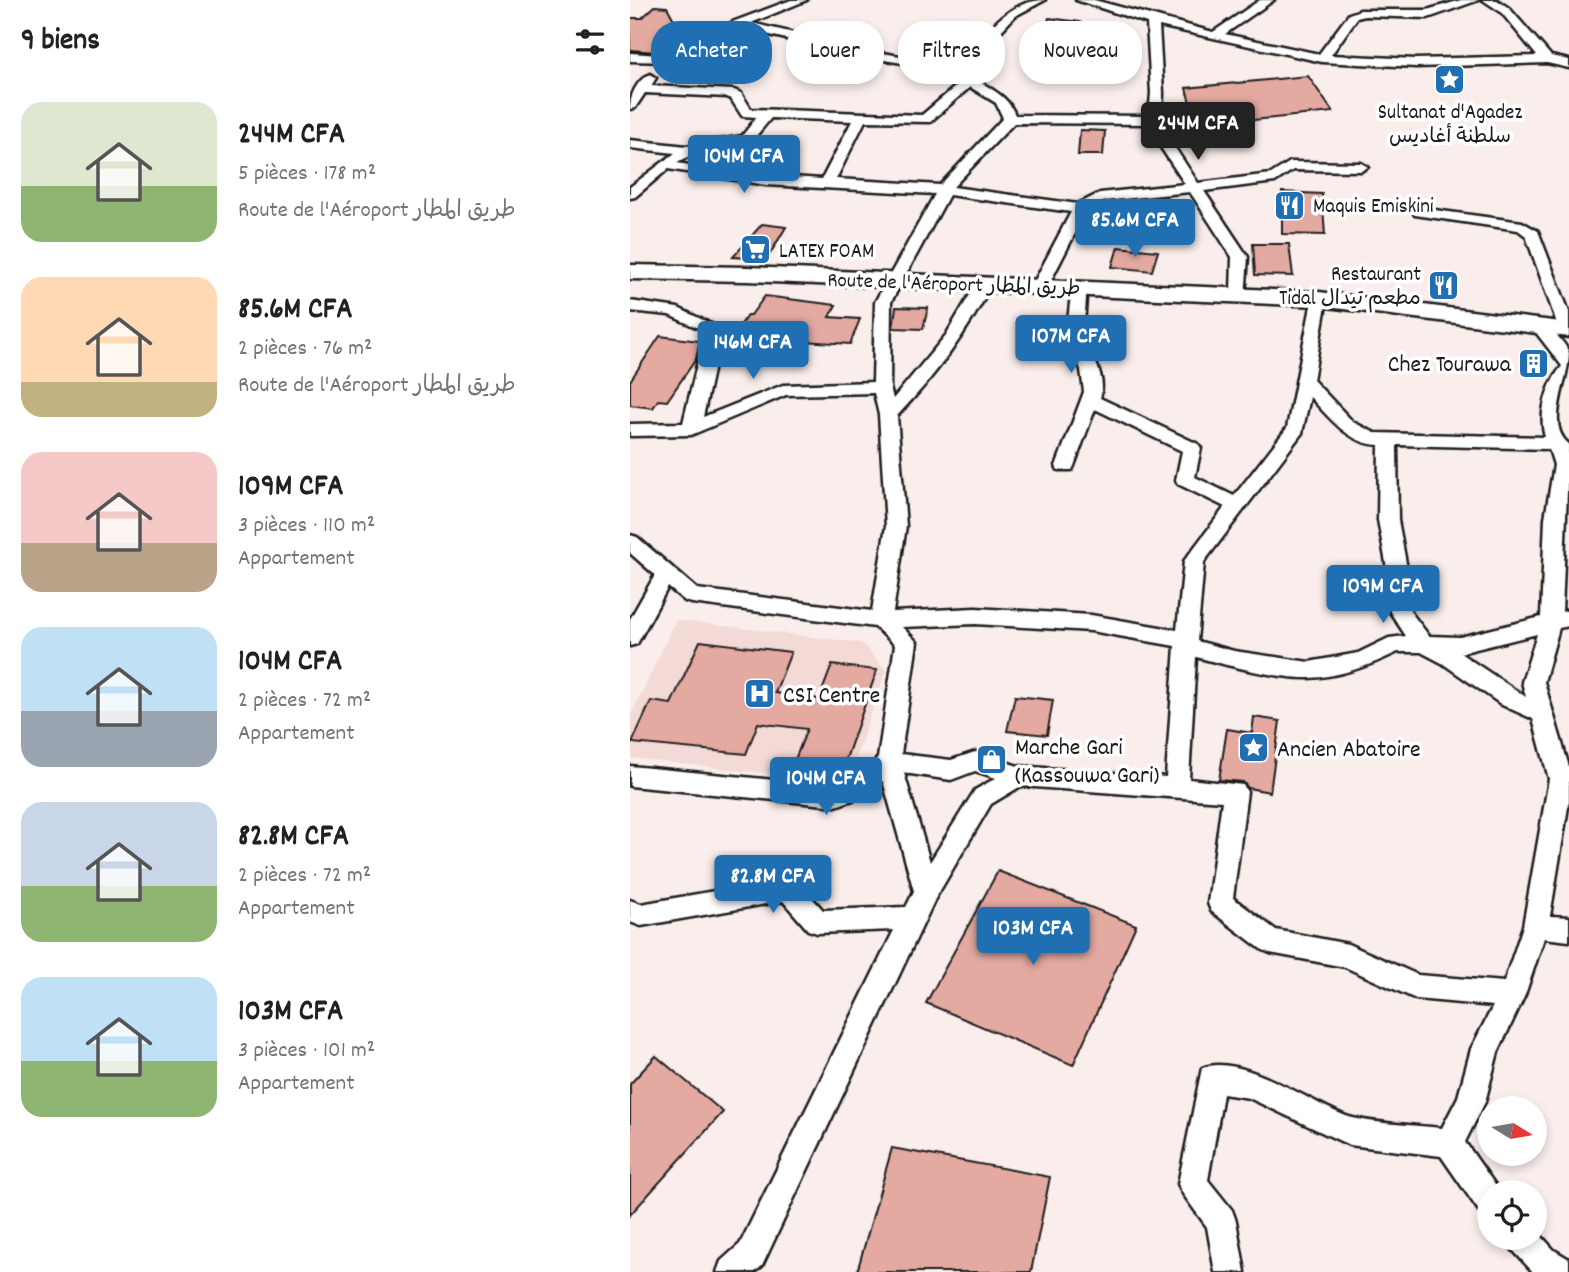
<!DOCTYPE html>
<html lang="fr">
<head>
<meta charset="utf-8">
<style>
	:root { --surface:#fff; --page:#f2f2f2; --text:#202124; --muted:#757577; --accent:#1f6fb2 }
	body { margin:0; font-family:Dekko,"Playpen Sans Arabic",sans-serif; background:var(--page); color:var(--text); height:100vh; display:flex; flex-direction:column; font-size:26px; white-space:nowrap }
	* { box-sizing:border-box; margin:0 }
	p { font-size:23px; color:var(--muted) }
	.icon { flex:none; width:38px; height:38px; fill:none; stroke:currentColor; stroke-width:2; stroke-linecap:round; stroke-linejoin:round }
	.map { position:relative; flex:1; overflow:hidden }
	.panel { display:flex; flex-direction:column; background:var(--surface); width:630px }
	.panel>* { flex:none }
	.banner { position:absolute; left:21px; top:21px; width:665px; height:63px; display:flex; gap:14px }
	.needle { width:46px; rotate:101deg }
	.controls { position:absolute; left:847px; top:1096px; display:grid; gap:14px }
	.controls a { display:grid; place-items:center; width:70px; height:70px; border-radius:50%; background:var(--surface); box-shadow:0 4px 10px #0003; font-size:35px }
	.price { position:absolute; translate:-50% -60px; padding:0 16px; border-radius:7px; background:var(--accent); color:#fff; font-size:23px; line-height:46px; filter:drop-shadow(0 2px 4px #0008) }
	.price::after { content:''; position:absolute; left:50%; top:42px; width:21px; height:16px; margin-left:-10px; background:inherit; clip-path:polygon(0 0,100% 0,50% 100%) }
	.price.on { background:#222; color:#fff }
	ul { padding:0; list-style:none }
	li { display:flex; align-items:center; gap:21px; height:175px; padding:0 21px }
	li span { display:grid; place-items:center; flex:none; width:196px; height:140px; border-radius:21px; color:#555 }
	li>.icon { margin-inline-start:auto }
	span .icon { width:84px; height:84px; fill:#fffc; stroke-width:1 }
	li b { font-size:30px }
	h2 { display:flex; justify-content:space-between; align-items:center; height:84px; padding:0 21px; font-size:30px }
	.chip { padding:0 24px; border-radius:28px; background:var(--surface); box-shadow:0 4px 10px #0003; font-size:24px; line-height:63px }
	.chip.on { background:var(--accent); color:#fff }
	main { display:flex; flex:1; min-height:0 }
	.map>svg:first-child { display:block }
</style>
</head>
<body>
<main>
<section class="panel">
<h2>9 biens<svg class="icon" aria-label="filters" viewBox="0 0 24 24"><path d="M4 7h16M4 17h16"/><circle cx="9" cy="7" r="2"/><circle cx="15" cy="17" r="2"/></svg></h2>
<ul>
<li><span style="background:linear-gradient(#dfe7d0 60%,#8fb573 0)"><svg class="icon" aria-label="home" viewBox="0 0 24 24"><path d="M3 11l9-7 9 7M6 9v11h12V9"/></svg></span><div><b>244M CFA</b><p>5 pièces · 178 m²</p><p>Route de l'Aéroport طريق المطار</p></div></li>
<li><span style="background:linear-gradient(#ffd9b3 75%,#c2b280 0)"><svg class="icon" aria-label="home" viewBox="0 0 24 24"><path d="M3 11l9-7 9 7M6 9v11h12V9"/></svg></span><div><b>85.6M CFA</b><p>2 pièces · 76 m²</p><p>Route de l'Aéroport طريق المطار</p></div></li>
<li><span style="background:linear-gradient(#f6c9c9 65%,#b9a48a 0)"><svg class="icon" aria-label="home" viewBox="0 0 24 24"><path d="M3 11l9-7 9 7M6 9v11h12V9"/></svg></span><div><b>109M CFA</b><p>3 pièces · 110 m²</p><p>Appartement</p></div></li>
<li><span style="background:linear-gradient(#bfe0f5 60%,#9aa5b1 0)"><svg class="icon" aria-label="home" viewBox="0 0 24 24"><path d="M3 11l9-7 9 7M6 9v11h12V9"/></svg></span><div><b>104M CFA</b><p>2 pièces · 72 m²</p><p>Appartement</p></div></li>
<li><span style="background:linear-gradient(#c9d6e8 60%,#8fb573 0)"><svg class="icon" aria-label="home" viewBox="0 0 24 24"><path d="M3 11l9-7 9 7M6 9v11h12V9"/></svg></span><div><b>82.8M CFA</b><p>2 pièces · 72 m²</p><p>Appartement</p></div></li>
<li><span style="background:linear-gradient(#bfe0f5 60%,#8fb573 0)"><svg class="icon" aria-label="home" viewBox="0 0 24 24"><path d="M3 11l9-7 9 7M6 9v11h12V9"/></svg></span><div><b>103M CFA</b><p>3 pièces · 101 m²</p><p>Appartement</p></div></li>
</ul>
</section>
<div class="map">
<svg width="939" height="1272" viewBox="0 0 939 1272">
	<rect width="100%" height="100%" fill="#faeeec"/>
	<filter id="ink" filterUnits="userSpaceOnUse"><feTurbulence type="fractalNoise" baseFrequency=".0143" numOctaves="2"/><feDisplacementMap in="SourceGraphic" scale="14" xChannelSelector="R" yChannelSelector="G"/><feConvolveMatrix kernelMatrix="1 2 1 2 8 2 1 2 1" color-interpolation-filters="sRGB"/></filter>
	<g filter="url(#ink)">
		<path fill="#f3dad6" d="M46,620L232,643L256,670L217,783L0,758V717Z"/>
		<g fill="#e4aaa1" stroke="#1c1c1c" stroke-width="2">
			<path d="M25,6L37,7L52,34L26,52L0,50V18H12Z"/>
			<path d="M419,18L450,22L439,36L436,45L411,44Z"/>
			<path d="M678,76L703,112L614,121L610,110L562,111L556,88Z"/>
			<path d="M450,130L475,131L473,155H448Z"/>
			<path d="M652,192L692,194L695,235L652,234Z"/>
			<path d="M132,224L156,227L137,259L103,257Z"/>
			<path d="M623,244H659L663,276L625,275Z"/>
			<path d="M488,247L528,251L522,271L482,267Z"/>
			<path d="M135,296L206,305L199,317L230,319L220,344L157,340L160,350L101,341L117,315H121Z"/>
			<path d="M266,307L298,308L293,329L263,328Z"/>
			<path d="M30,336L70,341L66,359L37,401L28,400L23,408L0,405V381Z"/>
			<path d="M70,641L161,652L145,693L189,699L202,665L247,670L210,776L161,770L177,729L128,723L116,754L2,743L21,701L41,704Z"/>
			<path d="M385,696L423,700L417,735L377,731Z"/>
			<path d="M624,717L650,721L640,792L618,788L613,782L589,780L597,729L622,733Z"/>
			<path d="M368,871L506,925L443,1065L296,1003Z"/>
			<path d="M26,1056L93,1112L0,1215V1084Z"/>
			<path d="M262,1148L420,1177L401,1272H227Z"/>
		</g>
		<g fill="none" stroke-linecap="round" stroke-linejoin="round">
			<defs>
				<g id="street">
					<path d="M161,0H177L121,23L246,52L326,65C351,39 376,0 415,0L385,16L336,69C351,88 376,90 385,115L519,116L521,93L517,23L446,0H464L583,32L630,0H644L595,34L689,54L719,14L730,10H797L831,0H849L798,18L735,16L727,18L701,55L786,59L907,56L871,12L853,0H867L879,8L921,56L939,60V68L917,63L786,67L692,62L529,26L533,93L532,120L536,134L568,183L641,174L660,162L731,163L738,167L731,171L663,170L645,182L574,191L618,257L615,297L609,299L601,294L602,257L560,192L474,201L456,212L417,288L409,293L401,288L441,212L319,195L261,302L260,387L263,399L316,335L348,281L354,279L362,284C337,333 305,376 267,416L276,526L263,612L345,608L461,615L547,630L554,561L595,507L548,484L546,480L552,451L465,409L444,466L442,470H428L426,466L454,392L451,370L437,330L442,285L448,283L456,288C457,299 453,326 454,333C459,353 478,376 470,398L568,444L571,448L565,477L604,496L657,428L683,296H695L697,299L683,380L723,422L745,433L915,437C908,414 917,384 932,366L901,326L903,323H915C922,331 936,343 939,353C939,381 914,425 939,444L932,612L939,610V626L929,628L914,682L939,767V801L920,916L939,917V941L914,938L895,995L868,1052L855,1102L835,1142L870,1192H859V1216L849,1211L811,1156L719,1145L619,1098L593,1094L578,1180L602,1210L606,1221L615,1272H585L577,1227L553,1194L548,1184L572,1068C611,1052 681,1104 719,1117C744,1124 785,1125 812,1128L828,1097L841,1049L863,1006L786,999L715,967L640,953L631,949L581,911L578,903L592,801L391,786L361,804L305,899L132,1266L125,1272H87L91,1261L110,1244L264,930L187,933L178,930L153,901L11,926L0,922V900L11,904L158,878L167,881L193,910L276,907L284,891L253,781L237,795L206,806L0,786V766L206,786L221,781L248,758L265,645L245,627L62,603L55,601L38,587L7,644L0,646V619L25,575L0,553V535L7,537L67,589L242,611L256,526L249,415L244,393L156,395L61,435L0,436V424L53,423L75,331L39,315L0,311V301L48,308L92,329L73,417L153,385L243,382L245,302L305,194L136,185L38,169L5,197L0,198V187L45,153L0,148V140L57,146L112,136L127,117L112,116L101,99L97,97L15,93L5,108L0,109C0,95 7,80 20,74L26,78L21,86L104,90L111,93L121,109L292,115L332,81L325,72L219,54L110,28L38,62L0,61V53L32,55L105,21ZM340,87L366,103L373,118L310,185L206,179L235,121L300,122ZM141,118L222,121L192,179L116,174L47,163L68,151L121,142ZM384,123L519,124L522,134L555,184L470,193L448,204L323,187ZM680,397C699,417 719,444 749,445L748,520L756,563L760,612L776,636L759,638L728,653L679,662L604,651L567,641L574,562L672,433ZM767,445L919,449L924,465L915,518L911,617L830,637L799,636L780,611L776,563L768,520ZM345,624L461,631L545,646L536,777L388,766L345,752L321,760L271,754L287,642L272,627ZM907,634L892,682L896,697L830,653ZM768,652H791L812,663L872,705L903,719L919,779L893,926L874,982L788,975L718,944L646,930L603,898L617,792L613,785L559,779L566,657C596,665 649,679 679,678C710,677 741,665 768,652ZM345,771L366,778L345,790L300,862L274,773L321,780Z"/>
					<path d="M790,208L892,222L908,231L939,312V333L931,332L929,329L896,236L888,230L785,215L783,212Z"/>
					<path d="M905,1229L924,1250L939,1259V1272H903L881,1248L877,1237H905Z"/>
				</g>
				<path id="secondary" d="M0,265L117,267L689,292L939,323V337L689,306L117,281L0,279Z"/>
			</defs>
			<use href="#street" stroke="#1c1c1c" stroke-width="5"/>
			<use href="#secondary" stroke="#1c1c1c" stroke-width="5"/>
			<use href="#street" fill="#fff" fill-rule="evenodd"/>
			<use href="#secondary" fill="#fff" fill-rule="evenodd"/>
		</g>
	</g>
	<defs>
		<symbol id="sight-square" viewBox="-11 -11 22 22"><rect x="-9" y="-9" width="18" height="18" rx="4" fill="#1f6fb2" stroke="#fff"/><path d="M0-6L1.8-2.2L6-1.7L2.9 1.2L3.7 5.4L0 3.3L-3.7 5.4L-2.9 1.2L-6-1.7L-1.8-2.2Z" fill="#fff"/></symbol>
		<symbol id="restaurant-square" viewBox="-11 -11 22 22"><rect x="-9" y="-9" width="18" height="18" rx="4" fill="#1f6fb2" stroke="#fff"/><path d="M-5-6h1v4h1v-4h1v4h1v-4h1v5L-1.5 .5V6h-2V.5L-5-1ZM5-6V6H3V1.5H1.5Q1.5-4 5-6Z" fill="#fff"/></symbol>
		<symbol id="supermarket-square" viewBox="-11 -11 22 22"><rect x="-9" y="-9" width="18" height="18" rx="4" fill="#1f6fb2" stroke="#fff"/><path d="M-6-5.5h2.5l.6 2H6L4.5 2H-2.5L-4.4-4H-6ZM-1.5 3.2a1.3 1.3 0 1 0 .1 0ZM3 3.2a1.3 1.3 0 1 0 .1 0Z" fill="#fff"/></symbol>
		<symbol id="building-square" viewBox="-11 -11 22 22"><rect x="-9" y="-9" width="18" height="18" rx="4" fill="#1f6fb2" stroke="#fff"/><path d="M-4-6H4V6H1V3H-1V6H-4ZM-2.5-4.3h1.7v1.8h-1.7ZM.8-4.3h1.7v1.8H.8ZM-2.5-1h1.7V.8h-1.7ZM.8-1h1.7V.8H.8Z" fill="#fff"/></symbol>
		<symbol id="hospital-square" viewBox="-11 -11 22 22"><rect x="-9" y="-9" width="18" height="18" rx="4" fill="#1f6fb2" stroke="#fff"/><path d="M-5-5h3v3.5h4V-5h3V5h-3V1.5h-4V5h-3Z" fill="#fff"/></symbol>
		<symbol id="shop-square" viewBox="-11 -11 22 22"><rect x="-9" y="-9" width="18" height="18" rx="4" fill="#1f6fb2" stroke="#fff"/><path d="M-5-2.5h2.3a2.7 3.5 0 0 1 5.4 0H5L5.5 6h-11ZM-1.5-2.5h3a1.5 2.3 0 0 0-3 0Z" fill="#fff"/></symbol>
	</defs>
	<g fill-rule="evenodd">
		<use href="#sight-square" x="802" y="62" width="35" height="35"/>
		<use href="#restaurant-square" x="642" y="188" width="35" height="35"/>
		<use href="#supermarket-square" x="108" y="232" width="35" height="35"/>
		<use href="#restaurant-square" x="796" y="268" width="35" height="35"/>
		<use href="#building-square" x="886" y="346" width="35" height="35"/>
		<use href="#hospital-square" x="112" y="676" width="35" height="35"/>
		<use href="#sight-square" x="606" y="730" width="35" height="35"/>
		<use href="#shop-square" x="344" y="742" width="35" height="35"/>
	</g>
	<g text-anchor="middle" stroke-width="7" stroke-linejoin="round" paint-order="stroke">
		<g font-size="21" fill="#1c1c1c" stroke="#fff" text-anchor="start">
			<text x="820" y="118" text-anchor="middle">Sultanat d'Agadez<tspan x="820" dy="24">سلطنة أغاديس</tspan></text>
			<text x="683" y="212">Maquis Emiskini</text>
			<text x="149" y="257">LATEX FOAM</text>
			<text x="791" y="280" text-anchor="end">Restaurant<tspan x="791" dy="24">Tidal مطعم تيدال</tspan></text>
		</g>
		<g font-size="21" fill="#1c1c1c" stroke="#fff">
			<text transform="translate(324 283) rotate(2)" y="7">Route de l'Aéroport طريق المطار</text>
		</g>
		<g font-size="24" fill="#1c1c1c" stroke="#fff" text-anchor="start">
			<text x="881" y="371" text-anchor="end">Chez Tourawa</text>
			<text x="153" y="702">CSI Centre</text>
			<text x="385" y="754">Marche Gari<tspan x="385" dy="28">(Kassouwa Gari)</tspan></text>
			<text x="647" y="756">Ancien Abatoire</text>
		</g>
	</g>
</svg>
<div class="controls">
<a><svg class="needle" viewBox="-14 -14 28 28"><path d="M0-13l5 13h-10z" fill="#e53935"/><path d="M0 13l5-13h-10z" fill="#757577"/></svg></a>
<a><svg class="icon" aria-label="locate" viewBox="0 0 24 24"><circle cx="12" cy="12" r="6"/><path d="M12 2v4M12 18v4M2 12h4M18 12h4"/></svg></a>
</div>
<b class="price on" style="left:568px;top:162px">244M CFA</b>
<b class="price" style="left:114px;top:195px">104M CFA</b>
<b class="price" style="left:505px;top:259px">85.6M CFA</b>
<b class="price" style="left:441px;top:375px">107M CFA</b>
<b class="price" style="left:123px;top:381px">146M CFA</b>
<b class="price" style="left:753px;top:625px">109M CFA</b>
<b class="price" style="left:196px;top:817px">104M CFA</b>
<b class="price" style="left:143px;top:915px">82.8M CFA</b>
<b class="price" style="left:403px;top:967px">103M CFA</b>
<div class="banner">
<a class="chip on">Acheter</a>
<a class="chip">Louer</a>
<a class="chip">Filtres</a>
<a class="chip">Nouveau</a>
</div>
</div>
</main>
</body>
</html>
